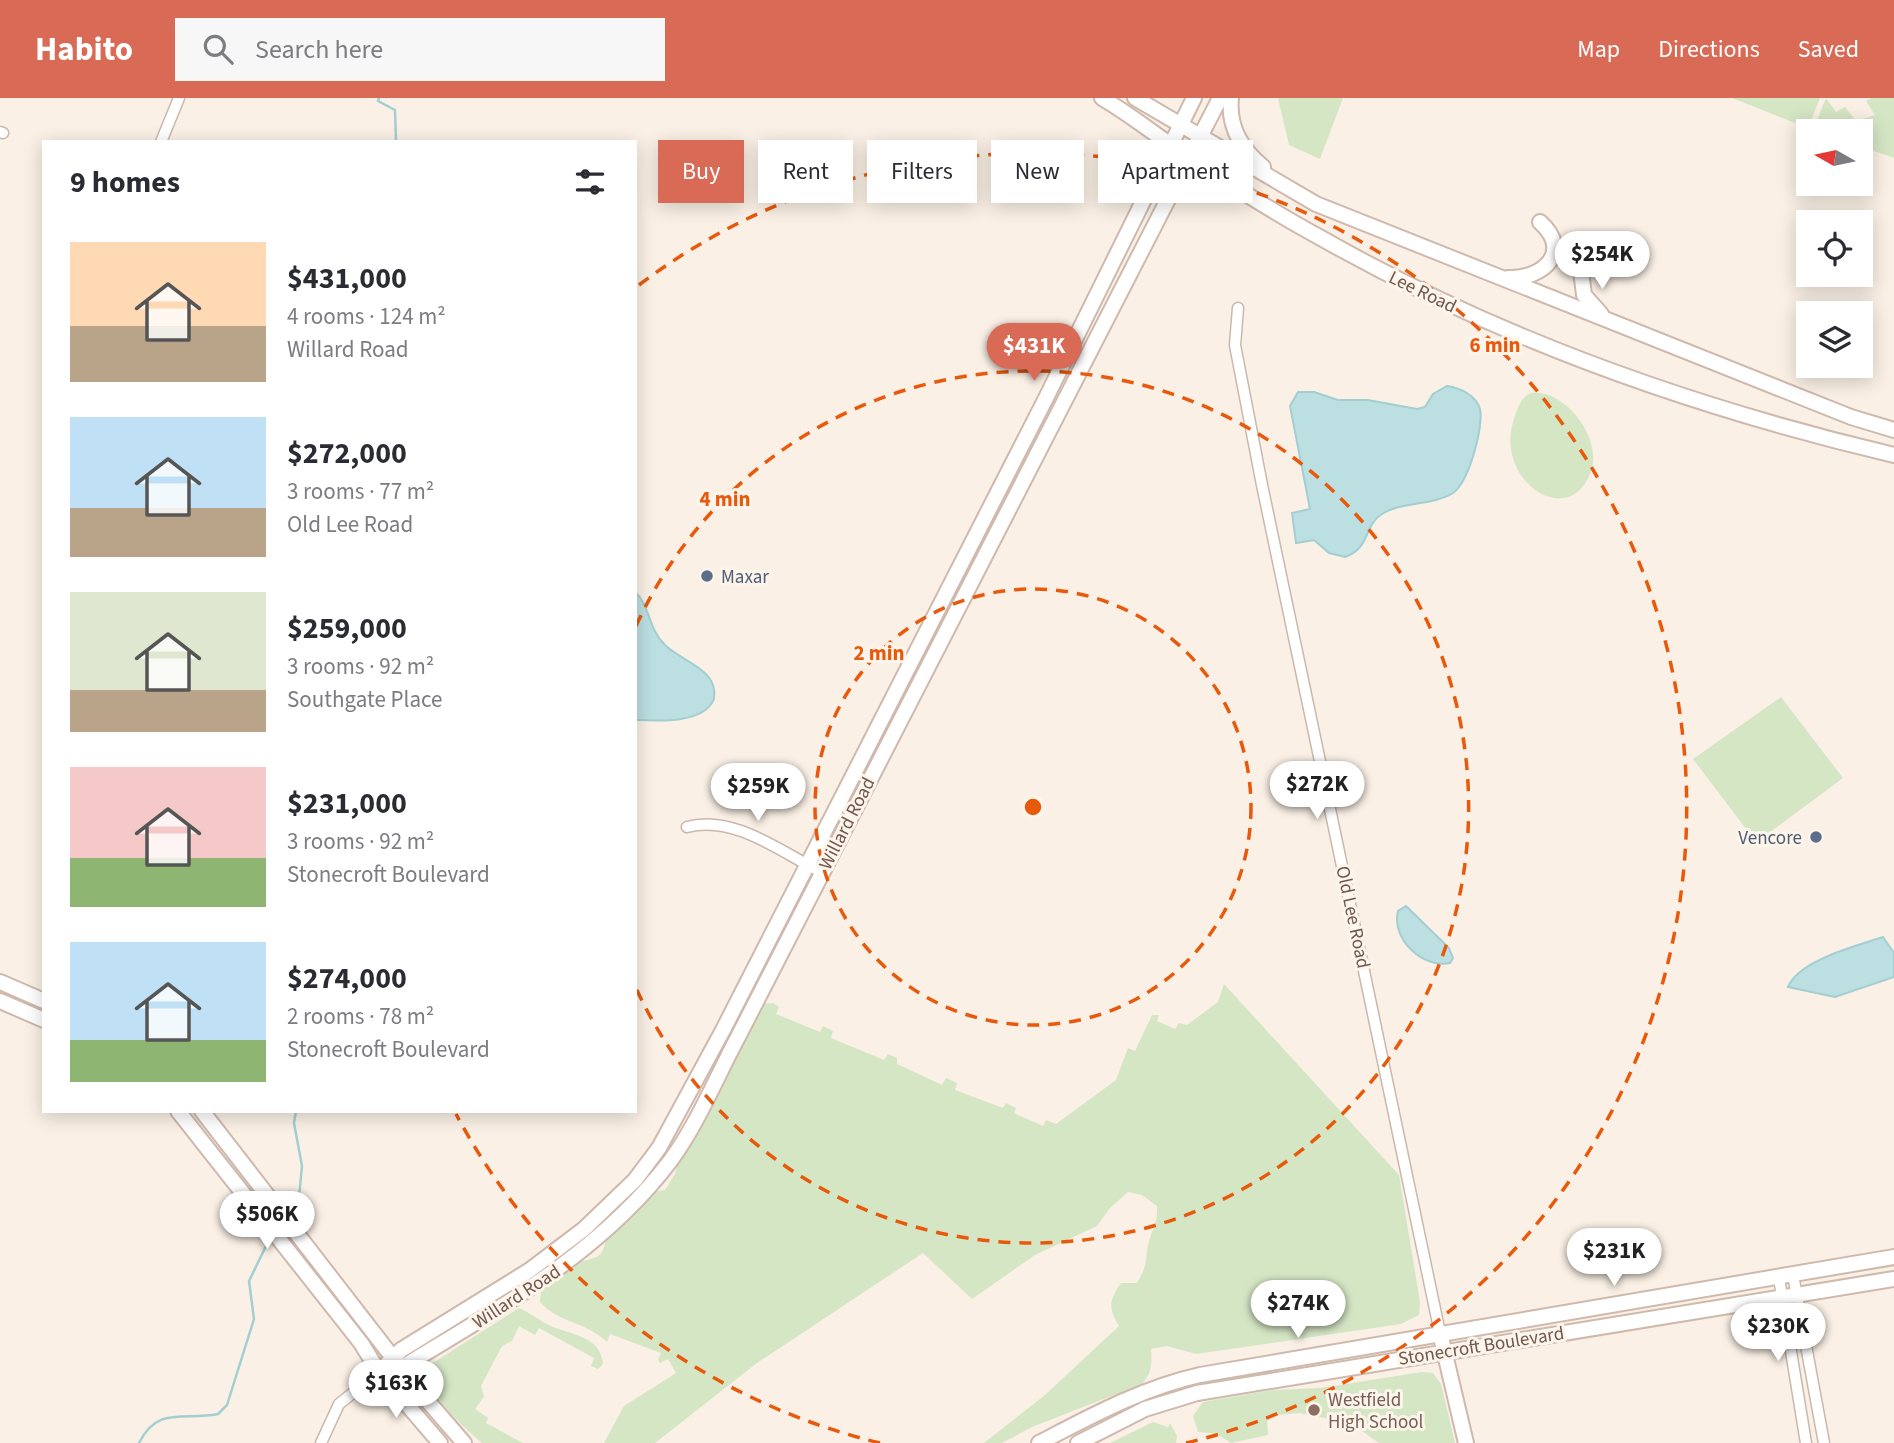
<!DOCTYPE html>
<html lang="en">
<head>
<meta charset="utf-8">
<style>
	:root { --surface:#fff; --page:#f7f7f7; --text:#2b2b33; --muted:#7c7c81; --accent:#d86a56 }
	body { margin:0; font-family:"Source Sans 3",sans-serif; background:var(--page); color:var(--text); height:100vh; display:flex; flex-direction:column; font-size:26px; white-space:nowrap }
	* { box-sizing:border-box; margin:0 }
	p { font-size:23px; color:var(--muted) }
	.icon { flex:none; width:38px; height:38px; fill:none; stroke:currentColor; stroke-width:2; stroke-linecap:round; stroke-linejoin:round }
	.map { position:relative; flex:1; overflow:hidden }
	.details { position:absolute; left:42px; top:42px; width:595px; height:973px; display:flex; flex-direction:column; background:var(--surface); border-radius:0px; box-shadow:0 4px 18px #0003 }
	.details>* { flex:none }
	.banner { position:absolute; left:658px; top:42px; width:665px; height:63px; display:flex; gap:14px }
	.needle { width:46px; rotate:279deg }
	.buttons { position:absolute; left:1796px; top:21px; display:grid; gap:14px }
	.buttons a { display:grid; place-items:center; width:77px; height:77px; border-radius:0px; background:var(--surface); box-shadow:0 4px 18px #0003; font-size:35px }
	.price { position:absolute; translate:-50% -60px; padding:0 16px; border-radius:24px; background:#fff; color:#222; font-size:23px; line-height:46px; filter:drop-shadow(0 2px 4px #0008) }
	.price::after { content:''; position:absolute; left:50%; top:42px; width:21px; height:16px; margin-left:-10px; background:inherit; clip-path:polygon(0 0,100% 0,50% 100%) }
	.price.on { background:var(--accent); color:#fff }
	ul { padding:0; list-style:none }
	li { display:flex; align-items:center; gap:21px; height:175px; padding:0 28px }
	li span { display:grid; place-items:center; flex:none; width:196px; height:140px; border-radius:0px; color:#555 }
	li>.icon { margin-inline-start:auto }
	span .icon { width:84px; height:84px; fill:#fffc; stroke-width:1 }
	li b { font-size:30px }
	h2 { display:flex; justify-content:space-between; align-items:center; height:84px; padding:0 28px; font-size:30px }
	.chip { padding:0 24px; border-radius:0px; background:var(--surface); box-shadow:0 4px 18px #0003; font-size:24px; line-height:63px }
	.chip.on { background:var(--accent); color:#fff }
	header { display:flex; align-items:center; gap:42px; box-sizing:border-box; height:98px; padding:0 35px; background:var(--accent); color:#fff }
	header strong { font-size:33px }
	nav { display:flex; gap:38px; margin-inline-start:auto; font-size:24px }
	.search { width:490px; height:63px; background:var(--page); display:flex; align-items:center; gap:18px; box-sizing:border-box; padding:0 24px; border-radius:0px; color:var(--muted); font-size:26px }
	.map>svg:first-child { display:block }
</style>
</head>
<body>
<header>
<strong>Habito</strong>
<div class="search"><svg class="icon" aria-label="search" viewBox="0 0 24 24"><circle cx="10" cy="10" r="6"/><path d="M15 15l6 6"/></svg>Search here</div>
<nav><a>Map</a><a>Directions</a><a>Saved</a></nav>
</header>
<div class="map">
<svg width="1894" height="1345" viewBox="0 0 1894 1345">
	<rect width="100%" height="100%" fill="#faf0e5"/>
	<g fill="#d5e6c5">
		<path d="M1278,0H1343L1320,61L1289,47Z"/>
		<path d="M1732,0H1820L1808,30Z"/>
		<path d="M1826,0L1836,14L1845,9L1856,23L1875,17L1866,3L1871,0H1894V60L1860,48V33L1814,30Z"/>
		<path d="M1531,295C1565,290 1603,341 1591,373C1570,434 1493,383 1514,321C1518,310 1520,300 1531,295Z"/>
		<path d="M1781,599L1843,680L1761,741L1753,740L1693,661Z"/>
		<path d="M1224,886L1399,1077L1420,1204L1419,1217L1401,1226L1196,1256L1167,1248L1151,1251C1152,1265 1152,1275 1142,1286L1032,1329L1002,1345H984L1045,1297L1119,1228C1108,1210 1109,1202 1121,1185H1137C1147,1169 1145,1165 1148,1147C1152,1130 1158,1127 1157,1108L1142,1097L1128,1094L1110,1110L1097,1128L1035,1157L972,1201L923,1155L757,1265L655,1345H604L624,1308L676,1275L668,1261L660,1265L658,1262L661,1255L610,1236L607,1244C587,1224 558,1225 540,1204L541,1192C550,1183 566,1169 578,1165C594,1158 601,1164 606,1142L652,1094L665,1092L675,1076L679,1059L726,973L731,971L760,906L773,905L779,909L776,916L820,934L823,928L833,933L831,940L884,962L888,956L897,960V966L942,987L946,980L957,985L955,992L1003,1010L1006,1005L1016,1010L1014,1015L1043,1028L1046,1022L1056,1026L1116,982L1128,950L1135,953L1152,917H1159L1157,923L1175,931L1179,925L1187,927L1218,904Z"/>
		<path d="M519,1210C531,1215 541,1224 553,1229C573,1237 601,1239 603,1266L598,1271L591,1268L594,1260L539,1230L535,1237L519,1228L512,1243L502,1248L481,1288L484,1299L475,1311L488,1320L486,1325L523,1345H482C463,1329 422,1292 428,1268Z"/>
		<path d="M1422,1274L1433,1275L1441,1286L1455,1345H1379L1359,1331L1330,1321L1299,1315L1267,1318L1268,1337L1231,1345L1217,1336L1198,1334L1193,1318L1203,1304L1272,1292L1320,1290Z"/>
		<path d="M1153,1324L1168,1329L1170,1325L1177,1338L1176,1345H1110Z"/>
	</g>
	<g fill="#bcdfe1" stroke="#a3ced2" stroke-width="2">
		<path d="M1447,288C1460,290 1476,297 1480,311C1484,328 1469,384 1453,395C1432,408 1403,403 1382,416C1363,428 1371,450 1345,459L1329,455L1314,442L1296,445L1292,415L1310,411L1290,308L1298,294H1314L1338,302H1368L1417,311L1425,309L1433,296Z"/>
		<path d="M635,494C650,507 648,531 665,547C682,564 719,571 714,601C704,626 658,623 635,622Z"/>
		<path d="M1406,808L1449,850L1453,860L1450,865C1423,871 1391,841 1398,813Z"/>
		<path d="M1883,839L1894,855V879L1835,899L1788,889C1799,862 1857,848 1883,839Z"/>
	</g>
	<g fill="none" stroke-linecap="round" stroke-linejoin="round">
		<g stroke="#a3ced2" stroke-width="2.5">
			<path d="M379,0L378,3L395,12L396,44"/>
			<path d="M296,1013L294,1025L302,1068L299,1099"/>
			<path d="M139,1345C158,1307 184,1323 218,1316L227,1307L254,1221L249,1183L266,1148"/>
		</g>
		<defs>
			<g id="street">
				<path d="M0,34L3,35"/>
				<path d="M161,44L179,0"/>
				<path d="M1238,210L1235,247L1262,387L1440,1235"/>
				<path d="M687,729C733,716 781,754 821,774"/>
				<path d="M1793,1177L1824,1345"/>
				<path d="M1779,1180L1806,1345"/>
				<path d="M321,1345L339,1306L379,1274"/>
			</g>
			<g id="secondary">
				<path d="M1102,0C1131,17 1157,38 1185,57C1229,86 1275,115 1321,140C1499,241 1695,310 1894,357"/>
				<path d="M1135,0L1316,106L1851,319L1894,332"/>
				<path d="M1231,0C1228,29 1241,51 1263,69"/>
				<path d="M1580,165L1584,197L1601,216"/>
				<path d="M1508,180C1543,181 1573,154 1540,124"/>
				<path d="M0,884L44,903"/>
				<path d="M0,903L44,922"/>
				<path d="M178,1013L361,1245L379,1274L440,1345"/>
				<path d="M202,1013L414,1287L464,1345"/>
				<path d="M1440,1235L1466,1345"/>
				<path d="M379,1274L401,1270C499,1210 601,1155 671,1062C698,1025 716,980 738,939L1220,0"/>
				<path d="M379,1274L401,1252L530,1172L584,1131L635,1082L659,1050L723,932L1045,302L1194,0"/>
				<path d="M1039,1345C1091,1318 1142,1290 1200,1277L1894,1159"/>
				<path d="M1078,1345L1145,1311L1197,1295L1894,1181"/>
			</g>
		</defs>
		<use href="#street" stroke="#cab8ac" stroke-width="13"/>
		<use href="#secondary" stroke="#cfb9ad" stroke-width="18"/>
		<use href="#street" stroke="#fff" stroke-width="10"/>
		<use href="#secondary" stroke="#fff" stroke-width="14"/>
	</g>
	<g fill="none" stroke="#e8590c" stroke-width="3.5" stroke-dasharray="12 9">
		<circle cx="1033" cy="709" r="218"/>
		<path d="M636 528A436 436 0 1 1 636 890"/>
		<path d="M880 1345A654 654 0 0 1 456 1016M639 187A654 654 0 1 1 1186 1345"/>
	</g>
	<g fill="#5c6f8a" stroke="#fdf5eb" stroke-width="2.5">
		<circle cx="707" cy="478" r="7"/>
		<circle cx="1816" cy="739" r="7"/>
	</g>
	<circle fill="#8d6e63" stroke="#fdf5eb" stroke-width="2.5" cx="1314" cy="1312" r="7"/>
	<g text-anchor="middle" stroke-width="6" stroke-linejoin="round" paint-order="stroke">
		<g font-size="19" fill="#70574d" stroke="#fdf5eb">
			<text transform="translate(1423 193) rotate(26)" y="7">Lee Road</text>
			<text transform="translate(846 725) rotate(-63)" y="7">Willard Road</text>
			<text transform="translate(1354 819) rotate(78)" y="7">Old Lee Road</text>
			<text transform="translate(516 1198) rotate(-33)" y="7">Willard Road</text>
			<text transform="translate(1481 1247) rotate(-9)" y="7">Stonecroft Boulevard</text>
		</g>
		<g font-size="19" fill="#4e5e75" stroke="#fdf5eb" text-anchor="start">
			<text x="721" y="485">Maxar</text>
			<text x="1802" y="746" text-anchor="end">Vencore</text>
		</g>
		<g font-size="19" fill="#785e54" stroke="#fdf5eb" text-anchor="start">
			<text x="1328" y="1308">Westfield<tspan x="1328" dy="22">High School</tspan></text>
		</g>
	</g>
	<circle cx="1033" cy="709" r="10" fill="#e8590c" stroke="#fdf5eb" stroke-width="3.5"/>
	<g font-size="21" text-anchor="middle" font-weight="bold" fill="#e8590c" stroke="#fdf5eb" stroke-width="6" stroke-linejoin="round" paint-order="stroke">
		<text x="1495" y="254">6 min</text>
		<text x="725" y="408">4 min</text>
		<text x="879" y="562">2 min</text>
	</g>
</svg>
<div class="buttons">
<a><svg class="needle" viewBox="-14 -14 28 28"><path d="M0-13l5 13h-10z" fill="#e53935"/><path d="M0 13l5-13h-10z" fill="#7c7c81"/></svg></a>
<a><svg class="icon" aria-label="locate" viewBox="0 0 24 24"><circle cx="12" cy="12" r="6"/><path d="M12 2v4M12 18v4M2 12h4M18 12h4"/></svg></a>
<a><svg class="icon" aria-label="layers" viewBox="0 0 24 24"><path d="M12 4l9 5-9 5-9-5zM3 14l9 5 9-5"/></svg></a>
</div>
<b class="price" style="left:1602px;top:193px">$254K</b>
<b class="price on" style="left:1034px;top:285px">$431K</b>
<b class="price" style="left:1317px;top:723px">$272K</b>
<b class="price" style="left:758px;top:725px">$259K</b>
<b class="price" style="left:267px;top:1153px">$506K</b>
<b class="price" style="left:1614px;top:1190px">$231K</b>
<b class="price" style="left:1298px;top:1242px">$274K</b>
<b class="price" style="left:1778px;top:1265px">$230K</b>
<b class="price" style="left:396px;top:1322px">$163K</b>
<div class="banner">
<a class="chip on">Buy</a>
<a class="chip">Rent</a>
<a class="chip">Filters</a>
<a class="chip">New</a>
<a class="chip">Apartment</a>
</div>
<section class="details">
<h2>9 homes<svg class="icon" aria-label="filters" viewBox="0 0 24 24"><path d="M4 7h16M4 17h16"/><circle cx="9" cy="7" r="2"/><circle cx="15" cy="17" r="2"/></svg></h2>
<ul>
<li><span style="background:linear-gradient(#ffd9b3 60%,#b9a48a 0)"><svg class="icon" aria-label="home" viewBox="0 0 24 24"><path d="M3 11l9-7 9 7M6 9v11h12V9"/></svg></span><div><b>$431,000</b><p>4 rooms · 124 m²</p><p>Willard Road</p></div></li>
<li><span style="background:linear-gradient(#bfe0f5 65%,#b9a48a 0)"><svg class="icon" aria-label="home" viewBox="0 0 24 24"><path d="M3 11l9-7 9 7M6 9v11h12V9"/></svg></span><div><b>$272,000</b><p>3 rooms · 77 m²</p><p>Old Lee Road</p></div></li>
<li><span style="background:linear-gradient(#dfe7d0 70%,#b9a48a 0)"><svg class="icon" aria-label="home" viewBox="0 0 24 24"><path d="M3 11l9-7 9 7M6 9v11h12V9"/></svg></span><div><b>$259,000</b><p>3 rooms · 92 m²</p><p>Southgate Place</p></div></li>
<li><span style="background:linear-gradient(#f6c9c9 65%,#8fb573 0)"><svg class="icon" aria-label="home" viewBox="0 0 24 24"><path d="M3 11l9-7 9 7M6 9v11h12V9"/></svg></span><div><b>$231,000</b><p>3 rooms · 92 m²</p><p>Stonecroft Boulevard</p></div></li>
<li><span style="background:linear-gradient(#bfe0f5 70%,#8fb573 0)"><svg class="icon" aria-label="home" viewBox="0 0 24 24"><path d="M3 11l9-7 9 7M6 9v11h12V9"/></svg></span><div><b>$274,000</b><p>2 rooms · 78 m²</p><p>Stonecroft Boulevard</p></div></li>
</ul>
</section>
</div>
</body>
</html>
